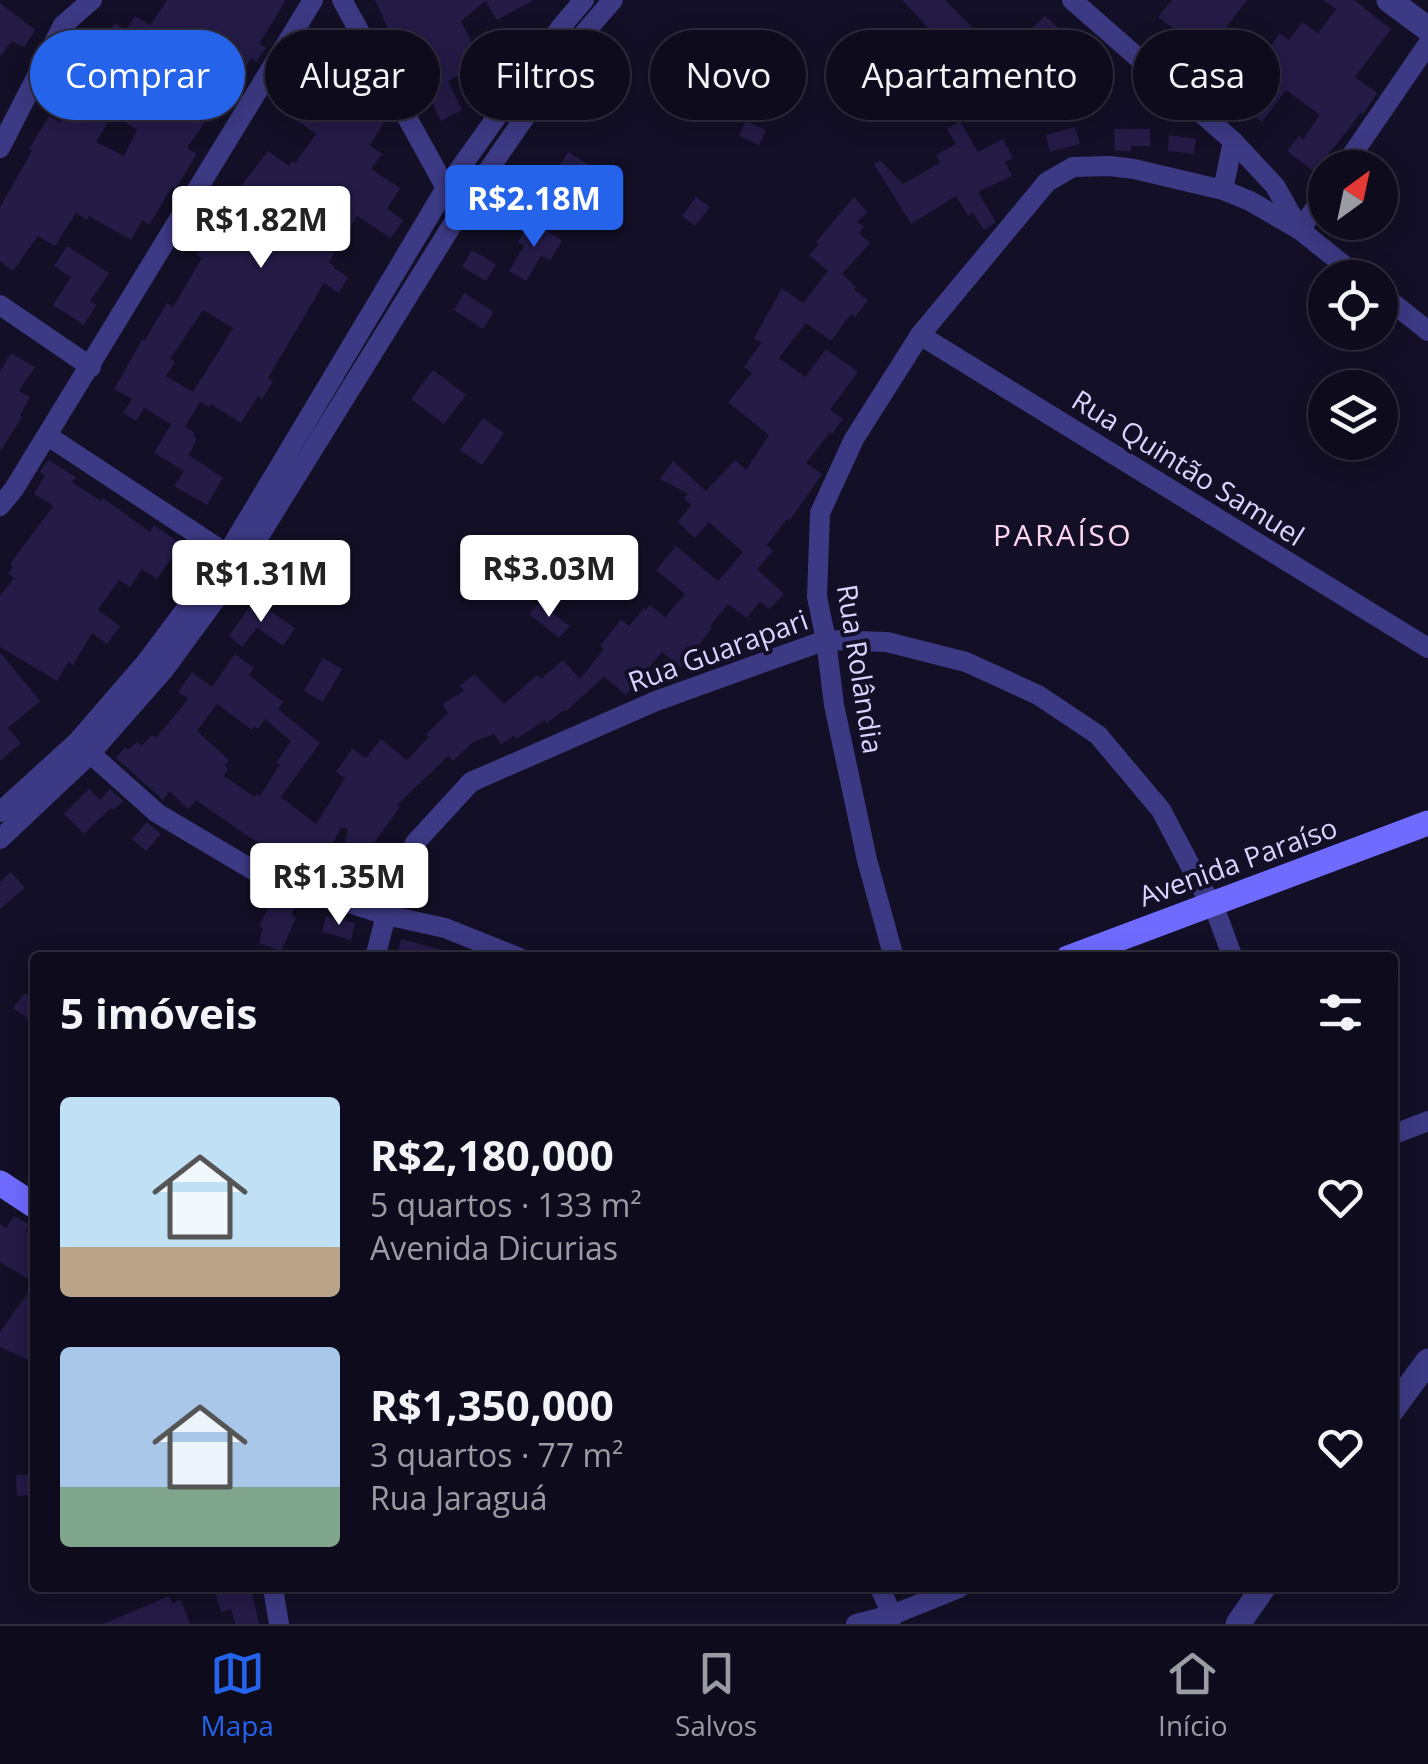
<!DOCTYPE html>
<html lang="pt">
<head>
<meta charset="utf-8">
<style>
	:root { --surface:#0e0b1c; --page:#1c1929; --text:#f1f3f6; --muted:#9b9ba3; --line:#2e2b3b; --accent:#2563eb }
	body { margin:0; font-family:"Open Sans",sans-serif; background:var(--page); color:var(--text); height:100vh; display:flex; flex-direction:column; font-size:38px; white-space:nowrap }
	* { box-sizing:border-box; margin:0 }
	p { font-size:32px; color:var(--muted) }
	.icon { flex:none; width:55px; height:55px; fill:none; stroke:currentColor; stroke-width:2; stroke-linecap:round; stroke-linejoin:round }
	.map { position:relative; flex:1; overflow:hidden }
	.details { position:absolute; left:30px; top:952px; width:1368px; height:640px; display:flex; flex-direction:column; background:var(--surface); border-radius:10px; box-shadow:0 5px 25px #0003,0 0 0 2px var(--line) }
	.details>* { flex:none }
	.guide { position:absolute; left:30px; top:30px; width:1370px; height:90px; display:flex; gap:20px }
	.needle { width:65px; rotate:33deg }
	.tools { position:absolute; left:1308px; top:150px; display:grid; gap:20px }
	.tools a { display:grid; place-items:center; width:90px; height:90px; border-radius:50%; background:var(--surface); box-shadow:0 5px 25px #0003,0 0 0 2px var(--line); font-size:50px }
	.price { position:absolute; translate:-50% -85px; padding:0 22px; border-radius:10px; background:#fff; color:#222; font-size:32px; line-height:65px; filter:drop-shadow(0 2px 5px #0008) }
	.price::after { content:''; position:absolute; left:50%; top:60px; width:30px; height:22px; margin-left:-15px; background:inherit; clip-path:polygon(0 0,100% 0,50% 100%) }
	.price.active { background:var(--accent); color:#fff }
	ul { padding:0; list-style:none }
	li { display:flex; align-items:center; gap:30px; height:250px; padding:0 30px }
	li span { display:grid; place-items:center; flex:none; width:280px; height:200px; border-radius:10px; color:#555 }
	li>.icon { margin-inline-start:auto }
	span .icon { width:120px; height:120px; fill:#fffc; stroke-width:1 }
	li b { font-size:42px }
	h2 { display:flex; justify-content:space-between; align-items:center; height:120px; padding:0 30px; font-size:42px }
	.tag { padding:0 35px; border-radius:45px; background:var(--surface); box-shadow:0 5px 25px #0003,0 0 0 2px var(--line); font-size:35px; line-height:90px }
	.tag.active { background:var(--accent); color:#fff }
	.tab-bar { display:flex; justify-content:space-around; align-items:center; height:140px; border-top:2px solid var(--line); background:var(--surface); font-size:28px; color:var(--muted) }
	.tab-bar a { display:grid; justify-items:center; gap:5px }
	.tab-bar .active { color:var(--accent) }
	.map>svg:first-child { display:block }
</style>
</head>
<body>
<div class="map">
<svg width="1428" height="1624" viewBox="0 0 1428 1624">
	<rect width="100%" height="100%" fill="#130f26"/>
	<g fill="#241b47" fill-rule="evenodd">
		<path d="M167,0H286L259,44L266,48L256,62L251,59L241,74L239,73L187,148L197,154L175,189L172,187L149,225L142,220L131,240L89,216L87,220L76,213L55,246L38,236L13,271L0,261V207L32,151L29,149L49,116L60,122L84,83L71,74L93,40L98,43L106,30L109,32L115,23L126,30L135,16L150,25ZM158,30L183,45L159,80L135,64ZM113,114L137,130L124,156L96,142Z"/>
		<path d="M375,0H534L497,20L485,1L461,21L473,45L479,41L489,61L448,81L462,110L441,121L418,74L403,81L394,63L402,59Z"/>
		<path d="M902,0H945L973,28L950,51Z"/>
		<path d="M1172,0H1247L1223,32L1232,40L1216,61L1158,17Z"/>
		<path d="M1323,0H1354L1391,29L1355,77L1377,93L1363,114L1361,112L1337,144L1313,171L1287,151L1299,136L1303,139L1320,115L1286,90L1262,122L1243,108L1268,75L1244,57L1258,38L1270,47L1280,33L1289,40L1302,22L1318,33L1336,9Z"/>
		<path d="M0,3L35,30L24,47L12,41L0,57Z"/>
		<path d="M1045,16L1063,32L1072,38L1075,37L1083,49L1061,63L1033,27Z"/>
		<path d="M323,49L346,64L339,74L361,90L359,93L367,99L360,108L384,123L370,145L382,154L371,169L400,188L387,209L403,220L391,238L357,216L329,262L335,266L334,268L348,277L339,293L324,283L268,378L273,382L262,399L258,396L241,423L211,404L209,407L200,402L185,427L195,433L193,436L197,439L189,455L223,478L207,505L174,486L184,471L154,453L171,424L144,408L136,421L123,413L132,399L114,389L142,340L144,341L167,303L173,307L202,258L197,255L199,251L185,243L206,210L217,217L268,151L289,166L292,161L295,163L316,134L284,112ZM203,310L233,328L193,392L166,376L175,362L170,359Z"/>
		<path d="M665,73L687,86L675,107L653,97Z"/>
		<path d="M746,121L766,130L759,145L739,136Z"/>
		<path d="M960,121L978,152L1003,139L1013,158L1005,162L1012,176L978,192L996,222L984,230L973,213L968,216L956,196L911,224L874,164L880,160L903,184L940,163L936,155L956,144L947,129Z"/>
		<path d="M1075,127L1080,144L1050,152L1046,135Z"/>
		<path d="M1114,129H1150V146H1131V151H1115Z"/>
		<path d="M1169,135L1196,139L1194,154L1168,151Z"/>
		<path d="M568,152L594,168L584,183L558,168Z"/>
		<path d="M696,197L710,207L695,226L682,216Z"/>
		<path d="M854,197L867,212L857,222L864,227L859,233L870,243L842,274L856,287L854,290L868,300L855,317L851,314L831,341L806,323L779,358L805,377L826,349L858,372L830,410L843,419L832,434L830,432L806,463L822,474L790,520L787,519L767,545L773,551L757,569L784,594L769,609L760,601L747,618L728,604L710,626L712,628L681,668L662,652L626,695L604,677L566,711L564,710L547,723L545,720L516,739L514,736L501,744L494,734L473,742L453,761L448,756L397,805L400,807L361,861L380,868L374,884L365,880L363,885L337,874L348,830L341,827L316,878L292,870L276,861L281,854L249,837L196,800L188,809L170,791L163,800L116,758L125,747L128,750L137,742L141,746L152,735L156,738L188,699L178,692L192,672L212,687L235,654L254,668L249,675L283,702L278,709L320,743L281,797L316,824L345,778L336,772L352,749L366,758L381,739L407,760L429,737L426,734L448,713L442,704L464,691L460,686L474,674L504,704L537,675L541,679L563,660L580,679L604,649L600,646L621,619L629,626L644,608L646,610L650,605L665,617L685,594L656,570L676,546L718,581L743,552L709,522L695,538L678,522L691,505L684,498L688,494L660,479L673,461L706,491L735,460L746,470L769,435L728,402L752,373L744,367L761,343L754,338L782,288L803,303L828,271L809,255L819,244L816,242ZM217,704L252,730L254,726L258,729L265,719L291,741L277,762L280,765L260,796L257,794L255,797L224,776L228,768L225,766L229,760L197,731Z"/>
		<path d="M531,220L562,241L550,261L541,256L526,281L509,271L524,246L518,242Z"/>
		<path d="M67,246L109,273L90,301L96,305L84,325L53,305L71,277L54,266Z"/>
		<path d="M472,250L496,264L486,281L462,267Z"/>
		<path d="M464,293L494,312L483,329L454,310Z"/>
		<path d="M11,353L35,367L19,391L30,397L20,416L22,417L0,451V371Z"/>
		<path d="M433,370L466,395L444,424L411,399Z"/>
		<path d="M483,418L504,433L482,465L460,450Z"/>
		<path d="M48,460L76,477L72,482L101,501L103,498L150,532L154,525L181,544L157,579L142,569L130,587L119,580L98,610L120,626L107,644L92,633L73,665L68,662L57,681L0,647V596L14,578L8,573L13,566L10,564L53,506L34,494L45,475L40,472Z"/>
		<path d="M254,600L295,628L283,646L257,628L242,647L229,636Z"/>
		<path d="M539,603L570,626L559,638L529,614Z"/>
		<path d="M0,652L40,701L8,728L21,743L0,761Z"/>
		<path d="M323,658L342,669L323,702L304,691Z"/>
		<path d="M89,789L100,800L110,789L123,801L113,810L111,808L84,834L64,814Z"/>
		<path d="M147,822L161,834L146,851L132,839Z"/>
		<path d="M11,872L25,888L0,909V882Z"/>
		<path d="M274,897L295,907L291,915L296,918L281,951L259,943L263,928L259,926Z"/>
		<path d="M326,916L355,923L351,940L322,932Z"/>
		<path d="M401,939L450,952V958H396Z"/>
		<path d="M25,993L35,1001V1023L13,1008Z"/>
		<path d="M14,1216L30,1225L26,1231L35,1236V1363L0,1347V1332L35,1283L0,1262V1224L6,1228Z"/>
		<path d="M16,1475H35V1495L17,1496Z"/>
		<path d="M214,1588H251L259,1624H235L231,1609L221,1612Z"/>
		<path d="M169,1596L172,1603L181,1600L190,1624H103Z"/>
	</g>
	<g fill="none" stroke-linecap="round" stroke-linejoin="round">
		<g stroke="#3d3a85" stroke-width="20">
			<path d="M342,0L446,188"/>
			<path d="M1072,0L1233,141L1275,186L1300,230L1325,194"/>
			<path d="M0,148L63,25L92,0"/>
			<path d="M1343,168L1428,44"/>
			<path d="M1223,190L1233,141"/>
			<path d="M1380,293L1428,331"/>
			<path d="M0,305L91,367"/>
			<path d="M920,335L1428,648"/>
			<path d="M48,436L227,554"/>
			<path d="M0,506L14,489L313,0"/>
			<path d="M82,746L157,813L258,873L386,915L445,928L520,958"/>
			<path d="M0,812L77,742L147,661L227,554L446,188L560,28L584,0"/>
			<path d="M0,839L90,754L163,671L243,562L467,201L579,39L613,0"/>
			<path d="M375,958L386,915L415,843L471,782L656,701L826,640L887,642L966,662L1038,695L1098,735L1161,810L1203,890L1213,904L1233,958"/>
			<path d="M894,958L867,860L834,705L826,640L817,597L820,513L854,439L920,335L1047,182L1073,167L1110,166L1134,169L1223,190L1250,201L1300,230L1360,278"/>
			<path d="M1392,1135L1428,1121"/>
			<path d="M273,1588L279,1624"/>
			<path d="M880,1588L892,1615L890,1624"/>
			<path d="M856,1624L892,1615L959,1588"/>
		</g>
		<g stroke="#3d3a85" stroke-width="25">
			<path d="M1389,0L1428,29"/>
			<path d="M1392,1410L1428,1361"/>
			<path d="M1238,1624L1263,1588"/>
		</g>
		<g stroke="#6f6bff" stroke-width="25">
			<path d="M1068,958L1428,823"/>
			<path d="M0,1183L35,1206"/>
		</g>
	</g>
	<g text-anchor="middle" stroke-width="8" stroke-linejoin="round" paint-order="stroke">
		<g font-size="28" fill="#d9d4ff" stroke="#130f26">
			<text transform="translate(1188 468) rotate(32)" y="10">Rua Quintão Samuel</text>
			<text transform="translate(718 651) rotate(-20)" y="10">Rua Guarapari</text>
			<text transform="translate(860 669) rotate(81)" y="10">Rua Rolândia</text>
			<text transform="translate(1238 862) rotate(-20)" y="10">Avenida Paraíso</text>
		</g>
		<g font-size="30" letter-spacing="2.5" fill="#ffd6f0" stroke="#130f26">
			<text x="1063" y="546">PARAÍSO</text>
		</g>
	</g>
</svg>
<div class="tools">
<a><svg class="needle" viewBox="-14 -14 28 28"><path d="M0-13l5 13h-10z" fill="#e53935"/><path d="M0 13l5-13h-10z" fill="#9b9ba3"/></svg></a>
<a><svg class="icon" aria-label="locate" viewBox="0 0 24 24"><circle cx="12" cy="12" r="6"/><path d="M12 2v4M12 18v4M2 12h4M18 12h4"/></svg></a>
<a><svg class="icon" aria-label="layers" viewBox="0 0 24 24"><path d="M12 4l9 5-9 5-9-5zM3 14l9 5 9-5"/></svg></a>
</div>
<b class="price active" style="left:534px;top:250px">R$2.18M</b>
<b class="price" style="left:261px;top:271px">R$1.82M</b>
<b class="price" style="left:549px;top:620px">R$3.03M</b>
<b class="price" style="left:261px;top:625px">R$1.31M</b>
<b class="price" style="left:339px;top:928px">R$1.35M</b>
<div class="guide">
<a class="tag active">Comprar</a>
<a class="tag">Alugar</a>
<a class="tag">Filtros</a>
<a class="tag">Novo</a>
<a class="tag">Apartamento</a>
<a class="tag">Casa</a>
</div>
<section class="details">
<h2>5 imóveis<svg class="icon" aria-label="filters" viewBox="0 0 24 24"><path d="M4 7h16M4 17h16"/><circle cx="9" cy="7" r="2"/><circle cx="15" cy="17" r="2"/></svg></h2>
<ul>
<li><span style="background:linear-gradient(#bfe0f5 75%,#b9a48a 0)"><svg class="icon" aria-label="home" viewBox="0 0 24 24"><path d="M3 11l9-7 9 7M6 9v11h12V9"/></svg></span><div><b>R$2,180,000</b><p>5 quartos · 133 m²</p><p>Avenida Dicurias</p></div><svg class="icon" aria-label="heart" viewBox="0 0 24 24"><path d="M12 20l-8-8c-3-5 5-10 8-4 3-6 11-1 8 4z"/></svg></li>
<li><span style="background:linear-gradient(#a9c7e8 70%,#7fa58c 0)"><svg class="icon" aria-label="home" viewBox="0 0 24 24"><path d="M3 11l9-7 9 7M6 9v11h12V9"/></svg></span><div><b>R$1,350,000</b><p>3 quartos · 77 m²</p><p>Rua Jaraguá</p></div><svg class="icon" aria-label="heart" viewBox="0 0 24 24"><path d="M12 20l-8-8c-3-5 5-10 8-4 3-6 11-1 8 4z"/></svg></li>
</ul>
</section>
</div>
<nav class="tab-bar">
<a class="active"><svg class="icon" aria-label="map" viewBox="0 0 24 24"><path d="M3 6l6-2 6 2 6-2v14l-6 2-6-2-6 2zM9 4v14M15 6v14"/></svg>Mapa</a>
<a><svg class="icon" aria-label="saved" viewBox="0 0 24 24"><path d="M7 4h10v16l-5-4-5 4z"/></svg>Salvos</a>
<a><svg class="icon" aria-label="home" viewBox="0 0 24 24"><path d="M3 11l9-7 9 7M6 9v11h12V9"/></svg>Início</a>
</nav>
</body>
</html>
